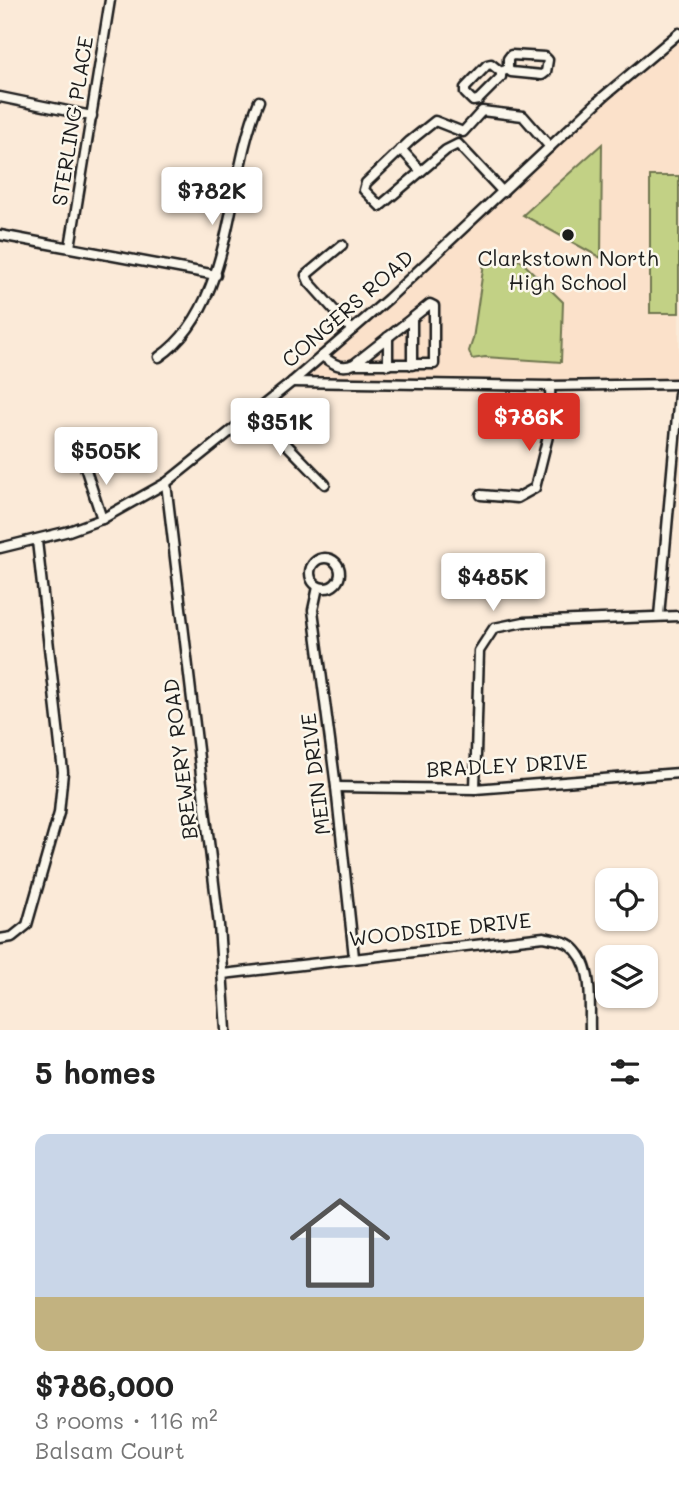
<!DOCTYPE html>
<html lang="en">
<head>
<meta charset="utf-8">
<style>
	:root { --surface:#fff; --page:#f2f2f2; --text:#222; --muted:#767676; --line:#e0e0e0; --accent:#d93025 }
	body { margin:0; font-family:Mali,sans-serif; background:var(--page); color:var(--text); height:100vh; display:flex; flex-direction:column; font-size:26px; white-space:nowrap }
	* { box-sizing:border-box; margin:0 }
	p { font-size:23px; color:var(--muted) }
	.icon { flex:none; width:38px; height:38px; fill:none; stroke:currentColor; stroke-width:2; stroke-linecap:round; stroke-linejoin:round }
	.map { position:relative; height:1030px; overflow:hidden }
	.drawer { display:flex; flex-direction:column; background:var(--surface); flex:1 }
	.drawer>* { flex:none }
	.fabs { position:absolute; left:595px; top:868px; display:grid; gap:14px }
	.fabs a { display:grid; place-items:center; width:63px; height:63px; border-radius:14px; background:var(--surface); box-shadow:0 2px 5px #0004; font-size:35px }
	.price { position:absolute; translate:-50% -60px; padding:0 16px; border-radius:7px; background:#fff; color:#222; font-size:23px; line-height:46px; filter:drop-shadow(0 2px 4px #0008) }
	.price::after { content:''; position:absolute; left:50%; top:42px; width:21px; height:16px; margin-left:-10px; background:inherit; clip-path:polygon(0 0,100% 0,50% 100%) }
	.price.active { background:var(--accent); color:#fff }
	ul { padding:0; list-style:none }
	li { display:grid; align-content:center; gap:14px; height:371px; padding:0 35px }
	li+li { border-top:2px solid var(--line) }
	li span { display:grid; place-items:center; height:217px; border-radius:14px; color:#555 }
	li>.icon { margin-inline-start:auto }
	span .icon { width:126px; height:126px; fill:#fffc; stroke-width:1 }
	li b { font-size:30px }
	h2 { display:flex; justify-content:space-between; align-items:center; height:84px; padding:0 35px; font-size:30px }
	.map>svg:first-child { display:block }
</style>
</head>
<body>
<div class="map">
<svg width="679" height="1030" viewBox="0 0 679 1030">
	<rect width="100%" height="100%" fill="#fbead8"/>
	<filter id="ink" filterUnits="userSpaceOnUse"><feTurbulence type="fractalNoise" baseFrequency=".0143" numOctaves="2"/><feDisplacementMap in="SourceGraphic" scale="14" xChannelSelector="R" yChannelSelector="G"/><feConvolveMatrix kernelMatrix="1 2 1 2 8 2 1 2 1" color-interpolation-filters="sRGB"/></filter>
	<g filter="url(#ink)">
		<path fill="#fbe1ca" d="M679,33V384L292,382L503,192Z"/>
		<g fill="#c2d185" stroke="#6f7650" stroke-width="2">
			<path d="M602,144L601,258L523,215Z"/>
			<rect x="650" y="176" width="29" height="137"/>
			<path d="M520,260L563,302L561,362L485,357L472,359L469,351L473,339L484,263Z"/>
		</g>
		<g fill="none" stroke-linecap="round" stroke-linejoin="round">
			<defs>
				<g id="minor">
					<path d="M0,97L92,116"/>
					<path d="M478,100L501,77V72L508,69L511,72L542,75L546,72L548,60L545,57L511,55L508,59V69"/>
					<path d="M478,100L473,101L465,93V88L487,65L491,64L501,72"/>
					<path d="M401,149L421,171"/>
					<path d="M503,192L458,144L446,150L380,206L364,190L366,183L410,141L435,121L463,132L482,111L523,116L550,147"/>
					<path d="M0,235L216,275"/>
					<path d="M342,245L306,275L309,282L352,330"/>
					<path d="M70,247L110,0"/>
					<path d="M412,318V365"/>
					<path d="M322,356C332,363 341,370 354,364L430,304L434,306V364H354"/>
					<path d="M159,357C234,306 226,179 259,101"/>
					<path d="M388,365V337"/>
					<path d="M292,382L550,386L679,384"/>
					<path d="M255,412L325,484"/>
					<path d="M84,464L102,519"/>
					<path d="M166,483L219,925L226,1030"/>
					<path d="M481,495L517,498L535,488L551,424L550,386"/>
					<path d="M0,548L69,531L102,519L166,483L292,382L388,299L604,96L679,33"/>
					<circle cx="325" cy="573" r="15"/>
					<path d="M318,587L313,610L336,787L354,957"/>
					<path d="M659,616L679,394"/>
					<path d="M336,787L475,789L679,773"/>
					<path d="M475,789L479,651L494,628L524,622L679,616"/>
					<path d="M0,939L12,937L27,925L59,813L63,772L37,541"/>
					<path d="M223,974L544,937C551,939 564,940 570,945C595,963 589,1004 590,1030"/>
				</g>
			</defs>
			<use href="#minor" stroke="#1c1c1c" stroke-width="13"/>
			<use href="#minor" stroke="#fbf7ec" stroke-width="8"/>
		</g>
	</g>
	<circle fill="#1c1c1c" stroke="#fbf7ec" stroke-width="2.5" cx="568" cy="235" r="7"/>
	<g text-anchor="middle" stroke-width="5" stroke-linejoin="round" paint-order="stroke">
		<g font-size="21" fill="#1c1c1c" stroke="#fbf7ec">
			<text transform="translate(73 121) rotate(-81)" y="7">STERLING PLACE</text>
			<text transform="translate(348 309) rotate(-41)" y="7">CONGERS ROAD</text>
			<text transform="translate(181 759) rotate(-97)" y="7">BREWERY ROAD</text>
			<text transform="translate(507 766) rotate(-3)" y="7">BRADLEY DRIVE</text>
			<text transform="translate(316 774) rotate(-97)" y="7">MEIN DRIVE</text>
			<text transform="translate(440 930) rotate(-6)" y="7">WOODSIDE DRIVE</text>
		</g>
		<g font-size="21" fill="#1c1c1c" stroke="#fbf7ec">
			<text x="568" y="266">Clarkstown North<tspan x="568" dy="24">High School</tspan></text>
		</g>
	</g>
</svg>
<div class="fabs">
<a><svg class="icon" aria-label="locate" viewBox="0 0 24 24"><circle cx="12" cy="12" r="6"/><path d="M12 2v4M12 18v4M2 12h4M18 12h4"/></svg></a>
<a><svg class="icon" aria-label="layers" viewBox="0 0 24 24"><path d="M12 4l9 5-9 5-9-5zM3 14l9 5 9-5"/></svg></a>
</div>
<b class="price" style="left:212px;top:227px">$782K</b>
<b class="price active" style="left:529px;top:453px">$786K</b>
<b class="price" style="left:280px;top:458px">$351K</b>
<b class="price" style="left:106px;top:487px">$505K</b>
<b class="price" style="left:493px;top:613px">$485K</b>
</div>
<section class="drawer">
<h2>5 homes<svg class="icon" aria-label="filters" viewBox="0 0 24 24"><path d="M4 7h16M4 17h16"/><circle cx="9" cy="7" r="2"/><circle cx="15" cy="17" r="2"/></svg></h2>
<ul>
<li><span style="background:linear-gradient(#c9d6e8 75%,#c2b280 0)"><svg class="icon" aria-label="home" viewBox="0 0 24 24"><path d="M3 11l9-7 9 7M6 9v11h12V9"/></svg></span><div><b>$786,000</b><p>3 rooms · 116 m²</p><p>Balsam Court</p></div></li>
</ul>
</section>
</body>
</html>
